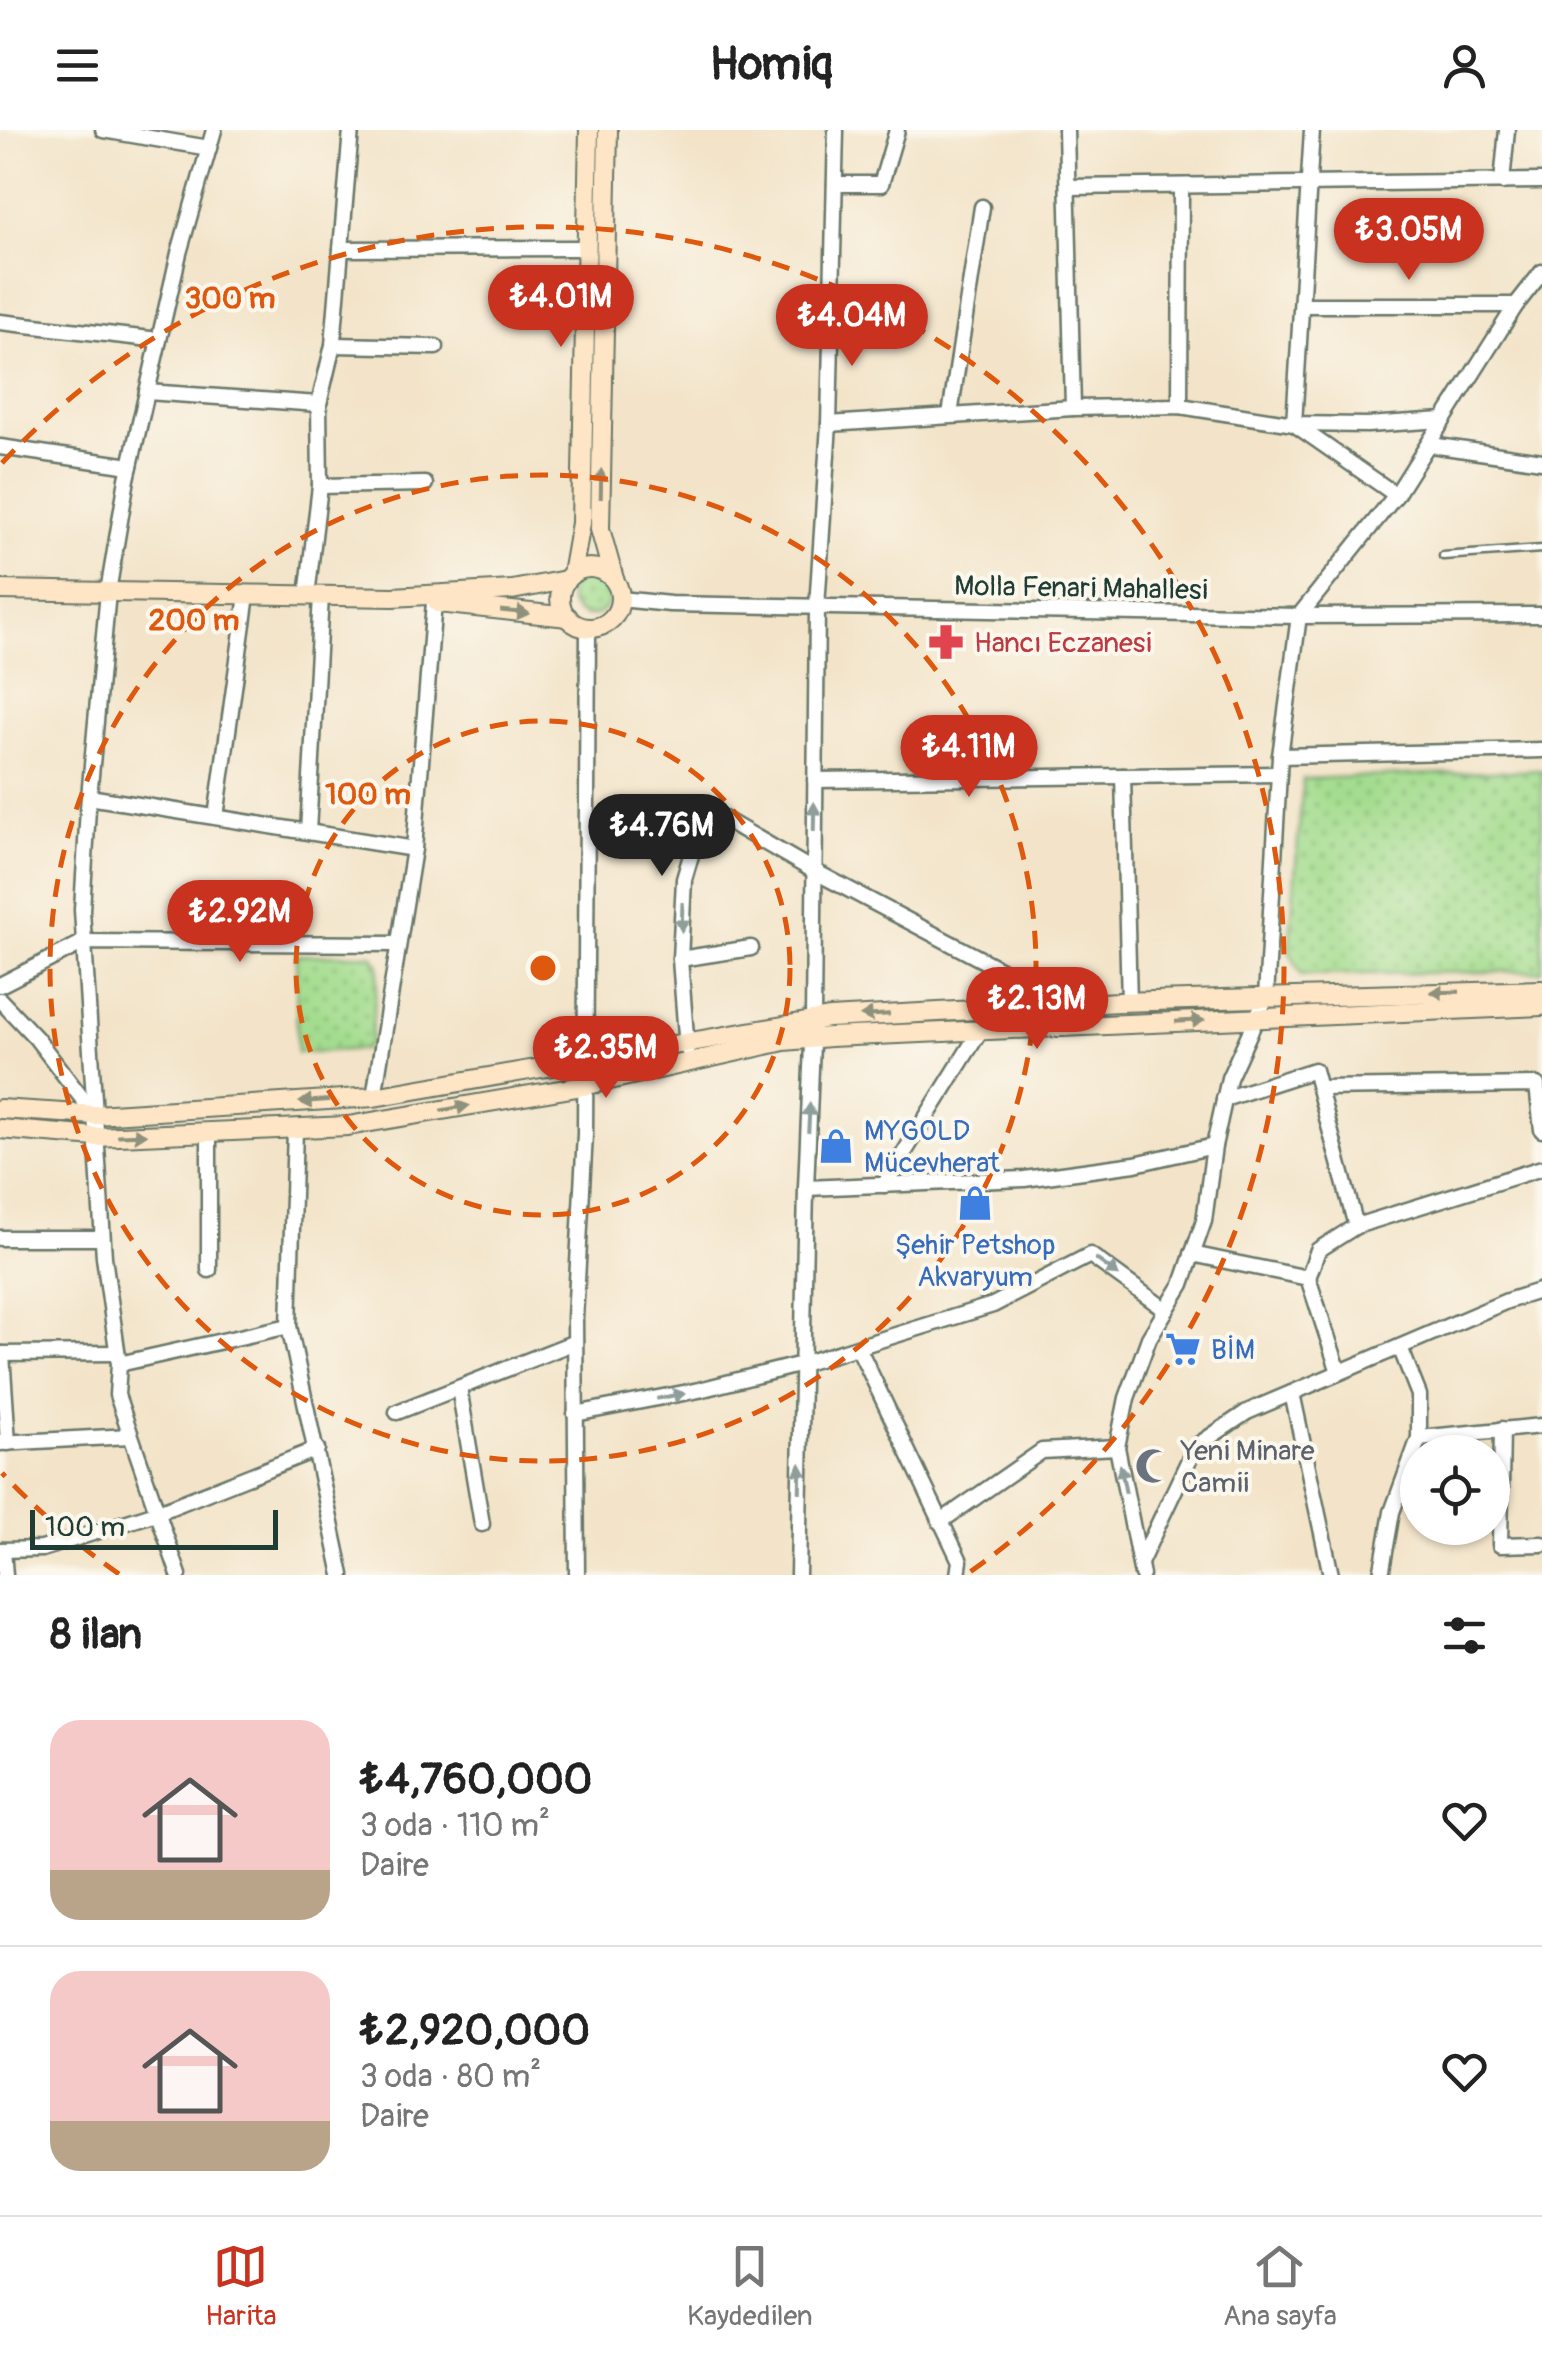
<!DOCTYPE html>
<html lang="tr">
<head>
<meta charset="utf-8">
<style>
	:root { --surface:#fff; --page:#f6f6f6; --text:#222; --muted:#767676; --line:#e0e0e0; --accent:#c8321e }
	body { margin:0; font-family:Pangolin,sans-serif; background:var(--page); color:var(--text); height:100vh; display:flex; flex-direction:column; font-size:38px; white-space:nowrap }
	* { box-sizing:border-box; margin:0 }
	p { font-size:32px; color:var(--muted) }
	.icon { flex:none; width:55px; height:55px; fill:none; stroke:currentColor; stroke-width:2; stroke-linecap:round; stroke-linejoin:round }
	.map { position:relative; height:1445px; overflow:hidden }
	.sheet { display:flex; flex-direction:column; background:var(--surface); flex:1 }
	.sheet>* { flex:none }
	.tools { position:absolute; left:1400px; top:1305px; display:grid; gap:20px }
	.tools a { display:grid; place-items:center; width:110px; height:110px; border-radius:50%; background:var(--surface); box-shadow:0 2px 8px #0004; font-size:50px }
	.scale { position:absolute; left:30px; bottom:25px; width:248px; box-sizing:border-box; padding-left:10px; border:5px solid #1f3d34; border-top:0; font-size:28px; line-height:35px; white-space:nowrap; color:#1f3d34; -webkit-text-stroke:8px #fbf7ec; paint-order:stroke }
	.price { position:absolute; translate:-50% -85px; padding:0 22px; border-radius:35px; background:var(--accent); color:#fff; font-size:32px; line-height:65px; filter:drop-shadow(0 2px 5px #0008) }
	.price::after { content:''; position:absolute; left:50%; top:60px; width:30px; height:22px; margin-left:-15px; background:inherit; clip-path:polygon(0 0,100% 0,50% 100%) }
	.price.selected { background:#222; color:#fff }
	ul { padding:0; list-style:none }
	li { display:flex; align-items:center; gap:30px; height:250px; padding:0 50px }
	li+li { border-top:2px solid var(--line) }
	li span { display:grid; place-items:center; flex:none; width:280px; height:200px; border-radius:30px; color:#555 }
	li>.icon { margin-inline-start:auto }
	span .icon { width:120px; height:120px; fill:#fffc; stroke-width:1 }
	li b { font-size:42px }
	h2 { display:flex; justify-content:space-between; align-items:center; height:120px; padding:0 50px; font-size:42px }
	header { display:flex; justify-content:space-between; align-items:center; height:130px; padding:0 50px; background:var(--surface); font-size:45px; font-weight:700 }
	.dock { display:flex; justify-content:space-around; align-items:center; height:140px; border-top:2px solid var(--line); background:var(--surface); font-size:28px; color:var(--muted) }
	.dock a { display:grid; justify-items:center; gap:5px }
	.dock .selected { color:var(--accent) }
	.map>svg:first-child { display:block }
</style>
</head>
<body>
<header><svg class="icon" aria-label="menu" viewBox="0 0 24 24"><path d="M4 6h16M4 12h16M4 18h16"/></svg>Homiq<svg class="icon" aria-label="person" viewBox="0 0 24 24"><circle cx="12" cy="8" r="4"/><path d="M4 21q1-7 8-7t8 7"/></svg></header>
<div class="map">
<svg width="1542" height="1445" viewBox="0 0 1542 1445">
	<defs>
		<pattern id="green-dots" width="8" height="8" patternUnits="userSpaceOnUse" patternTransform="scale(2.5)"><rect width="8" height="8" fill="#a4dd8f"/><path d="M2 2h.1M6 6h.1" fill="none" stroke="#85b476" stroke-width="1.8" stroke-linecap="round"/></pattern>
	</defs>
	<rect width="100%" height="100%" fill="#fbf7ec"/>
	<filter id="ink" filterUnits="userSpaceOnUse"><feTurbulence type="fractalNoise" baseFrequency=".01" numOctaves="2"/><feDisplacementMap in="SourceGraphic" scale="20" xChannelSelector="R" yChannelSelector="G"/><feConvolveMatrix kernelMatrix="1 2 1 2 8 2 1 2 1" color-interpolation-filters="sRGB"/></filter>
	<filter id="wash" filterUnits="userSpaceOnUse"><feTurbulence type="fractalNoise" baseFrequency=".0048" numOctaves="4" result="noise"/><feDisplacementMap in="SourceGraphic" scale="40" xChannelSelector="R" yChannelSelector="G"/><feGaussianBlur stdDeviation="2.25" result="paint"/><feColorMatrix in="noise" values="0 0 0 0 0 0 0 0 0 0 0 0 0 0 0 0 0 1.4 0 .05"/><feComposite in="paint" operator="in"/></filter>
	<g filter="url(#wash)">
		<rect width="100%" height="100%" fill="#f3e4c9"/>
		<g fill="url(#green-dots)" stroke="#628d62" stroke-width="2.5">
			<circle cx="589" cy="466" r="20"/>
			<path d="M1542,640V841L1301,845L1289,820L1303,649Z"/>
			<path d="M296,825H372L379,836L370,913L365,919L297,923Z"/>
		</g>
	</g>
	<g filter="url(#ink)">
		<g fill="none" stroke-linecap="round" stroke-linejoin="round">
			<defs>
				<path id="service" d="M1443,426L1542,419"/>
				<g id="minor">
					<path d="M103,0L209,18"/>
					<path d="M1066,0L1073,278"/>
					<path d="M1312,0L1294,294L1367,295L1443,290"/>
					<path d="M1502,52L1507,0"/>
					<path d="M835,54H881L897,0"/>
					<path d="M1068,57L1542,51"/>
					<path d="M341,119L587,118"/>
					<path d="M1302,175H1516"/>
					<path d="M0,192L159,210"/>
					<path d="M333,215L436,217"/>
					<path d="M147,262L319,274"/>
					<path d="M1180,276L1181,57"/>
					<path d="M950,285L982,77"/>
					<path d="M829,294L1073,278L1180,276L1294,294L1396,365"/>
					<path d="M1431,315L1542,331"/>
					<path d="M0,317L130,336"/>
					<path d="M320,356L425,354"/>
					<path d="M307,466L320,356L319,274L333,215L351,0"/>
					<path d="M620,469L670,474L1299,486L1542,485"/>
					<path d="M1280,626L1542,620"/>
					<path d="M1123,646L1129,872"/>
					<path d="M815,650L1279,644"/>
					<path d="M89,667L414,719"/>
					<path d="M216,687L247,465"/>
					<path d="M308,702L321,466"/>
					<path d="M680,829L751,818"/>
					<path d="M0,855L84,812L396,814"/>
					<path d="M0,870L36,908L94,984"/>
					<path d="M687,919L680,829L684,749L705,678L814,741L1007,843L1045,876"/>
					<path d="M1319,958L1537,955L1542,1000"/>
					<path d="M374,967L414,719L434,472"/>
					<path d="M1224,969L1314,940L1356,1096"/>
					<path d="M295,999L289,1196L342,1445"/>
					<path d="M884,1055L980,901"/>
					<path d="M806,1058L1024,1049L1135,1034L1214,1016"/>
					<path d="M0,1108H102"/>
					<path d="M1192,1124L1308,1148L1339,1242"/>
					<path d="M209,1140V1002"/>
					<path d="M1308,1148L1318,1120L1356,1096L1542,1038"/>
					<path d="M858,1217L960,1431L958,1445"/>
					<path d="M0,1224L117,1223"/>
					<path d="M2,1224L8,1313"/>
					<path d="M119,1234L289,1196"/>
					<path d="M459,1258L482,1394"/>
					<path d="M1292,1263L1331,1445"/>
					<path d="M397,1282L575,1212"/>
					<path d="M575,1284L699,1260L802,1234L993,1175L1090,1125L1166,1180"/>
					<path d="M1502,1299L1500,1415L1542,1414"/>
					<path d="M1419,1308L1542,1296"/>
					<path d="M0,1313L130,1306"/>
					<path d="M940,1392L1042,1321L1117,1317"/>
					<path d="M0,1420L42,1419L156,1383L317,1319"/>
					<path d="M3,1420L5,1445"/>
					<path d="M1140,1433L1195,1317L1247,1282L1507,1171L1542,1160"/>
					<path d="M179,1445L117,1265L119,1234L104,1127L82,780L88,678L108,462L127,349L179,123L214,0"/>
					<path d="M577,1445L575,1188L585,1004L588,497"/>
					<path d="M798,1445L806,1058L813,890L817,477L829,294L836,0"/>
					<path d="M1142,1445L1117,1317L1127,1268L1149,1208L1182,1154L1204,1091L1214,1016L1229,948L1266,867L1280,626L1299,486L1396,365L1516,175L1542,142"/>
					<path d="M1381,1445L1392,1382L1419,1308V1265L1400,1217"/>
				</g>
				<g id="secondary">
					<path d="M608,0L600,399L614,449"/>
					<circle cx="590" cy="468" r="30"/>
					<path d="M572,444L581,393L589,0"/>
					<path d="M0,460L393,467L512,460L566,450"/>
					<path d="M438,473L568,487"/>
					<path d="M0,979L95,985L374,967L829,888L1119,872L1542,860"/>
					<path d="M0,999L96,1007L348,996L583,956L784,911L830,907L1542,876"/>
				</g>
			</defs>
			<use href="#service" stroke="#697768" stroke-width="11"/>
			<use href="#minor" stroke="#697768" stroke-width="19"/>
			<use href="#secondary" stroke="#697768" stroke-width="22"/>
			<use href="#service" stroke="#fff" stroke-width="6"/>
			<use href="#minor" stroke="#fff" stroke-width="14"/>
			<use href="#secondary" stroke="#fde5c5" stroke-width="18"/>
		</g>
		<defs><path id="oneway-solid" d="M-6-.8H1V-3.2L6.5 0L1 3.2V.8H-6Z" transform="scale(2.5)"/></defs>
		<g fill="#8e917c">
			<use href="#oneway-solid" transform="translate(601 354) rotate(-89)"/>
			<use href="#oneway-solid" transform="translate(515 482) rotate(6)"/>
			<use href="#oneway-solid" transform="translate(1445 862) rotate(179)"/>
			<use href="#oneway-solid" transform="translate(875 885) rotate(177)"/>
			<use href="#oneway-solid" transform="translate(1190 891) rotate(-3)"/>
			<use href="#oneway-solid" transform="translate(314 971) rotate(176)"/>
			<use href="#oneway-solid" transform="translate(455 978) rotate(-10)"/>
			<use href="#oneway-solid" transform="translate(132 1005) rotate(-2)"/>
		</g>
		<g fill="#8f9e9a">
			<use href="#oneway-solid" transform="translate(814 687) rotate(-89)"/>
			<use href="#oneway-solid" transform="translate(682 787) rotate(92)"/>
			<use href="#oneway-solid" transform="translate(809 988) rotate(-87)"/>
			<use href="#oneway-solid" transform="translate(1107 1137) rotate(36)"/>
			<use href="#oneway-solid" transform="translate(671 1266) rotate(-11)"/>
			<use href="#oneway-solid" transform="translate(800 1348) rotate(-89)"/>
			<use href="#oneway-solid" transform="translate(1123 1349) rotate(-101)"/>
		</g>
	</g>
	<g fill="none" stroke="#de580e" stroke-width="5" stroke-dasharray="18 12">
		<circle cx="543" cy="838" r="247"/>
		<circle cx="543" cy="838" r="493"/>
		<path d="M119 1444A740 740 0 0 1 2 1343M2 333A740 740 0 1 1 967 1444"/>
	</g>
	<defs>
		<symbol id="pharmacy-bare" viewBox="-9 -9 18 18"><path d="M-2-6h4v4h4v4h-4v4h-4v-4h-4v-4h4Z" fill="#e0444e" stroke="#fbf7ec" stroke-width="2.5" paint-order="stroke"/></symbol>
		<symbol id="shop-bare" viewBox="-9 -9 18 18"><path d="M-5-2.5h2.3a2.7 3.5 0 0 1 5.4 0H5L5.5 6h-11ZM-1.5-2.5h3a1.5 2.3 0 0 0-3 0Z" fill="#3f7fe0" stroke="#fbf7ec" stroke-width="2.5" paint-order="stroke"/></symbol>
		<symbol id="supermarket-bare" viewBox="-9 -9 18 18"><path d="M-6-5.5h2.5l.6 2H6L4.5 2H-2.5L-4.4-4H-6ZM-1.5 3.2a1.3 1.3 0 1 0 .1 0ZM3 3.2a1.3 1.3 0 1 0 .1 0Z" fill="#3f7fe0" stroke="#fbf7ec" stroke-width="2.5" paint-order="stroke"/></symbol>
		<symbol id="mosque-bare" viewBox="-9 -9 18 18"><path d="M3.5-4.9A6 6 0 1 0 3.5 4.9A5 5 0 1 1 3.5-4.9Z" fill="#6b7280" stroke="#fbf7ec" stroke-width="2.5" paint-order="stroke"/></symbol>
	</defs>
	<g fill-rule="evenodd">
		<use href="#pharmacy-bare" x="921" y="487" width="50" height="50"/>
		<use href="#shop-bare" x="811" y="991" width="50" height="50"/>
		<use href="#shop-bare" x="950" y="1048" width="50" height="50"/>
		<use href="#supermarket-bare" x="1158" y="1194" width="50" height="50"/>
		<use href="#mosque-bare" x="1128" y="1311" width="50" height="50"/>
	</g>
	<g text-anchor="middle" stroke-width="8" stroke-linejoin="round" paint-order="stroke">
		<g font-size="28" fill="#1f3d34" stroke="#fbf7ec">
			<text transform="translate(1081 457) rotate(1)" y="10">Molla Fenari Mahallesi</text>
		</g>
		<g font-size="28" fill="#be3a42" stroke="#fbf7ec" text-anchor="start">
			<text x="974" y="522">Hancı Eczanesi</text>
		</g>
		<g font-size="28" fill="#366cbe" stroke="#fbf7ec" text-anchor="start">
			<text x="864" y="1010">MYGOLD<tspan x="864" dy="32">Mücevherat</tspan></text>
			<text x="975" y="1124" text-anchor="middle">Şehir Petshop<tspan x="975" dy="32">Akvaryum</tspan></text>
			<text x="1211" y="1229">BİM</text>
		</g>
		<g font-size="28" fill="#5b616d" stroke="#fbf7ec" text-anchor="start">
			<text x="1181" y="1330">Yeni Minare<tspan x="1181" dy="32">Camii</tspan></text>
		</g>
	</g>
	<circle cx="543" cy="838" r="15" fill="#de580e" stroke="#fbf7ec" stroke-width="5"/>
	<g font-size="30" text-anchor="middle" font-weight="bold" fill="#de580e" stroke="#fbf7ec" stroke-width="8" stroke-linejoin="round" paint-order="stroke">
		<text x="230" y="178">300 m</text>
		<text x="194" y="500">200 m</text>
		<text x="368" y="674">100 m</text>
	</g>
</svg>
<div class="tools">
<a><svg class="icon" aria-label="locate" viewBox="0 0 24 24"><circle cx="12" cy="12" r="6"/><path d="M12 2v4M12 18v4M2 12h4M18 12h4"/></svg></a>
</div>
<div class="scale">100 m</div>
<b class="price" style="left:1409px;top:153px">₺3.05M</b>
<b class="price" style="left:561px;top:220px">₺4.01M</b>
<b class="price" style="left:852px;top:239px">₺4.04M</b>
<b class="price" style="left:969px;top:670px">₺4.11M</b>
<b class="price selected" style="left:662px;top:749px">₺4.76M</b>
<b class="price" style="left:240px;top:835px">₺2.92M</b>
<b class="price" style="left:1037px;top:922px">₺2.13M</b>
<b class="price" style="left:606px;top:971px">₺2.35M</b>
</div>
<section class="sheet">
<h2>8 ilan<svg class="icon" aria-label="filters" viewBox="0 0 24 24"><path d="M4 7h16M4 17h16"/><circle cx="9" cy="7" r="2"/><circle cx="15" cy="17" r="2"/></svg></h2>
<ul>
<li><span style="background:linear-gradient(#f6c9c9 75%,#b9a48a 0)"><svg class="icon" aria-label="home" viewBox="0 0 24 24"><path d="M3 11l9-7 9 7M6 9v11h12V9"/></svg></span><div><b>₺4,760,000</b><p>3 oda · 110 m²</p><p>Daire</p></div><svg class="icon" aria-label="heart" viewBox="0 0 24 24"><path d="M12 20l-8-8c-3-5 5-10 8-4 3-6 11-1 8 4z"/></svg></li>
<li><span style="background:linear-gradient(#f6c9c9 75%,#b9a48a 0)"><svg class="icon" aria-label="home" viewBox="0 0 24 24"><path d="M3 11l9-7 9 7M6 9v11h12V9"/></svg></span><div><b>₺2,920,000</b><p>3 oda · 80 m²</p><p>Daire</p></div><svg class="icon" aria-label="heart" viewBox="0 0 24 24"><path d="M12 20l-8-8c-3-5 5-10 8-4 3-6 11-1 8 4z"/></svg></li>
</ul>
</section>
<nav class="dock">
<a class="selected"><svg class="icon" aria-label="map" viewBox="0 0 24 24"><path d="M3 6l6-2 6 2 6-2v14l-6 2-6-2-6 2zM9 4v14M15 6v14"/></svg>Harita</a>
<a><svg class="icon" aria-label="saved" viewBox="0 0 24 24"><path d="M7 4h10v16l-5-4-5 4z"/></svg>Kaydedilen</a>
<a><svg class="icon" aria-label="home" viewBox="0 0 24 24"><path d="M3 11l9-7 9 7M6 9v11h12V9"/></svg>Ana sayfa</a>
</nav>
</body>
</html>
